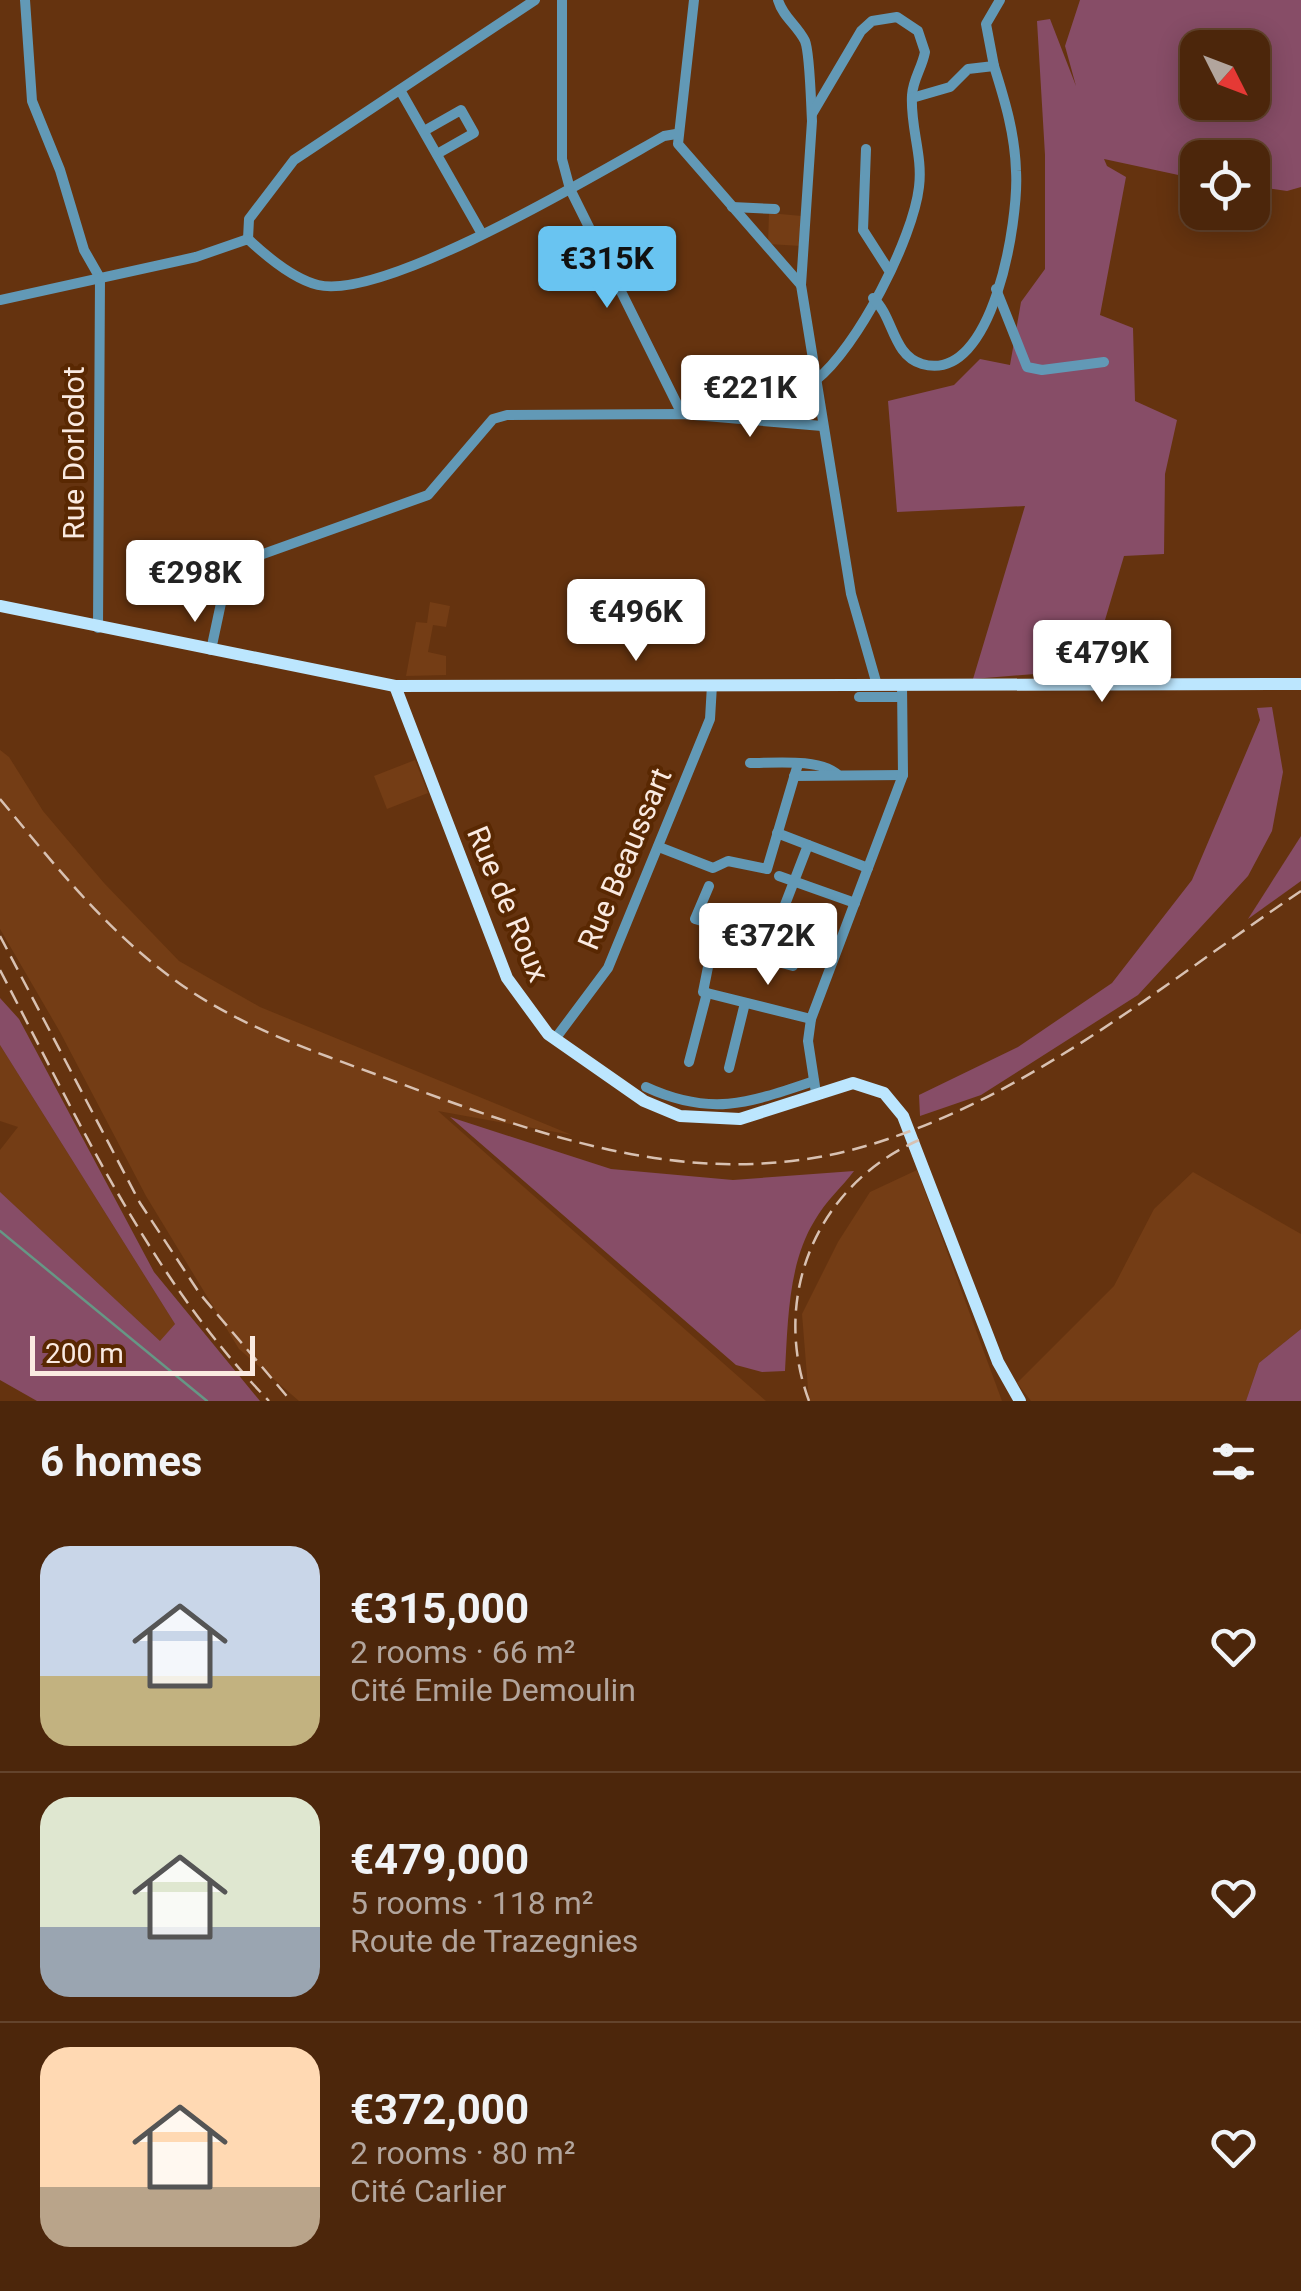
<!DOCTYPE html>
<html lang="en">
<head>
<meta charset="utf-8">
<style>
	:root { --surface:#4c260b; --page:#563219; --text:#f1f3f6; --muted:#b2a59d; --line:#63432c; --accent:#69c4f1 }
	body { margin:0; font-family:Roboto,sans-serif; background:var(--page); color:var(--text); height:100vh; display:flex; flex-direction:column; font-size:38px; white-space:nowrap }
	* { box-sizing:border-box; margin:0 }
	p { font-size:32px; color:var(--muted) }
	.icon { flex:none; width:55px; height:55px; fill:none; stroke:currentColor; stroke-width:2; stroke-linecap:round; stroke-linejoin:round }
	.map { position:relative; height:1401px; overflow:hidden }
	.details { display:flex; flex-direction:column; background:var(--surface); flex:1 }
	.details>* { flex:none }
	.needle { width:65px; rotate:132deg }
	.buttons { position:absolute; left:1180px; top:30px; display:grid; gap:20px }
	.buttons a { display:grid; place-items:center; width:90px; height:90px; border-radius:20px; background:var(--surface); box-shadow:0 5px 25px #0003,0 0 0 2px var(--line); font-size:50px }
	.scale { position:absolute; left:30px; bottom:25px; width:225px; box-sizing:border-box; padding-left:10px; border:5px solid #faeae1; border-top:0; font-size:28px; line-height:35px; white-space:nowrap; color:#faeae1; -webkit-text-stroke:8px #592802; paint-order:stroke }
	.price { position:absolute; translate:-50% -85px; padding:0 22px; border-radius:10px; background:#fff; color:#222; font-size:32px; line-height:65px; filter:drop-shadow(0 2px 5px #0008) }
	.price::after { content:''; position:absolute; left:50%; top:60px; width:30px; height:22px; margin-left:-15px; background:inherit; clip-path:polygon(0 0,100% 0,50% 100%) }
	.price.active { background:var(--accent); color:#111 }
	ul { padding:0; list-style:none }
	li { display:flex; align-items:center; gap:30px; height:250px; padding:0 40px }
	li+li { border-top:2px solid var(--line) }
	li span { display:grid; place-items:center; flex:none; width:280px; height:200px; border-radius:30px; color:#555 }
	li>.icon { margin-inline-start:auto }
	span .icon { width:120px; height:120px; fill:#fffc; stroke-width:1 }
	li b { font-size:42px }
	h2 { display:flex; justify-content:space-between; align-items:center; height:120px; padding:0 40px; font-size:42px }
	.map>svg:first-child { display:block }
</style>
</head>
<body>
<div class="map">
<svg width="1301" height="1401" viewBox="0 0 1301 1401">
	<rect width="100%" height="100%" fill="#65330f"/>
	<g fill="#743d15">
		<path d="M769,213L802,216L801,246L768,244Z"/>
		<path d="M430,602L450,606L446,627L433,625L428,652L446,656V675L406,676L416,622L427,623Z"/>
		<path d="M0,750L9,757L43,811L104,883L179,961L260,1007L572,1135L438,1111L766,1401H299L239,1349L146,1196L60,1032L0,929Z"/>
		<path d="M415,760L428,793L387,809L374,776Z"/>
		<path d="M0,1045L175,1324L161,1342L0,1193V1150L18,1127L0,1121Z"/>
		<path d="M917,1170L1002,1401H809L802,1314L838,1242L870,1192Z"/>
		<path d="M1193,1172L1301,1234V1329L1259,1363L1246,1401H1031L1017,1383L1114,1286L1154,1209Z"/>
	</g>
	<g fill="#874d67" fill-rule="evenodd">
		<path d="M1080,0H1301V187L1287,191L1253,186L1252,158H1198L1197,179L1104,159L1107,166L1126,177L1100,315L1133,328L1135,401L1177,420L1165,474L1164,554L1124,556L1105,620L1097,669L973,679L1025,506L897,512L888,401L954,385L980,359L1010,365L1021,302L1045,269V155L1037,21L1050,19L1076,86L1065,46ZM1198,48H1252V102H1198Z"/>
		<path d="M1272,707L1283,772L1272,831L1248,876L1138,995L981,1095L920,1116L919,1095L1018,1047L1112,983L1192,880L1260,720L1257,708Z"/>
		<path d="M1301,836V881L1248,919Z"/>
		<path d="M0,998L19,1019L154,1272L260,1401H37L0,1380V1192L160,1341L175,1324L0,1045Z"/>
		<path d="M450,1117L611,1169L733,1180L854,1171C842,1187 825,1202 815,1220C788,1263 788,1322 785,1371L762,1372L736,1365Z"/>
		<path d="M1301,1329V1401H1246L1259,1363Z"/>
	</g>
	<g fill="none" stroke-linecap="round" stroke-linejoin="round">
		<path stroke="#669785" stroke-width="2.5" d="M0,1231L207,1401"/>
		<g stroke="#6299b6" stroke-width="10">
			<path d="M25,0L32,101L60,170L84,250L100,278L98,628"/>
			<path d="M562,0V159L570,189L682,414"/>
			<path d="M694,0L678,144L801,285"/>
			<path d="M778,0C783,17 797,25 805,41C810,53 811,105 812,121L801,285L851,594L877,685"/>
			<path d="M994,66L986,24L1000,0"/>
			<path d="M400,90L482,234"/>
			<path d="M812,114L861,31L872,21L897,17L918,31L925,52C922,68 913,79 912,95C910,127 923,155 919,187C913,239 857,348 816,380"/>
			<path d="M424,131L461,110L474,133L437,154"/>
			<path d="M866,149L863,230L888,269"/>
			<path d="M732,207L775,209"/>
			<path d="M248,239L249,219L294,160L535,0"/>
			<path d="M996,289L1027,367L1042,370L1104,362"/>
			<path d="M873,298C894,317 892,355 922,364C994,385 1019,218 1016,171C1015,134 1005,101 994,66L968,69L950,87L912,98"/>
			<path d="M0,300L196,257L248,239C265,255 294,279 318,285C385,301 598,173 664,136L676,134"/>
			<path d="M211,650L227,575L238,563L428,495L493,419L507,415L682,414L822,426"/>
			<path d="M859,697H902"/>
			<path d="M750,763C774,763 820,758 838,775"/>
			<path d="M794,776L903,775"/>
			<path d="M777,833L868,868"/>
			<path d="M659,847L713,868L728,861L767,869L798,764"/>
			<path d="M779,876L855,903"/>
			<path d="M709,886L695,919L771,941L808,845"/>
			<path d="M771,941V960L793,966"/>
			<path d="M708,967L703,992L811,1019"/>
			<path d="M555,1039L608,968L710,719L712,685"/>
			<path d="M689,1062L707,993"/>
			<path d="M729,1068L745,1003"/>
			<path d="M646,1087C711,1117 749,1103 814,1081"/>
			<path d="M816,1093L808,1041L811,1019L903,775L902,685"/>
		</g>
		<g stroke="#bce6fe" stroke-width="12">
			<path d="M0,606L395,686L1301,684"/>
			<path d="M395,686L507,978L548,1034L644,1101L680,1116L740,1119L853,1083L884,1093L903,1116L998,1362L1020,1401"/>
		</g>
		<g stroke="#d8c1b2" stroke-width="2.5" stroke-dasharray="15 8" stroke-linecap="butt">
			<path d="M0,799C53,863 104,928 172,978C235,1025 310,1050 383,1077C549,1139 711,1200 888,1139C1040,1088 1169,980 1301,891"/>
			<path d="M0,936L140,1203L200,1294L291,1401"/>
			<path d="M0,970C79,1121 149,1277 269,1401"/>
			<path d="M809,1401C770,1296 817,1185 919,1140"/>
		</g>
	</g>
	<g text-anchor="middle" stroke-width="8" stroke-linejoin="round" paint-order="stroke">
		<g font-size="30" fill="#faeae1" stroke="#592802">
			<text transform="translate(74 453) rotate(-90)" y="10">Rue Dorlodot</text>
			<text transform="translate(625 859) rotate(-67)" y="10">Rue Beaussart</text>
			<text transform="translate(508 904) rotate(67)" y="10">Rue de Roux</text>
		</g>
	</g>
</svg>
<div class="buttons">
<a><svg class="needle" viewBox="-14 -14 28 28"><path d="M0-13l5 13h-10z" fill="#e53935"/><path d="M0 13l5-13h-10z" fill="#b2a59d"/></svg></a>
<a><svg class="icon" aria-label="locate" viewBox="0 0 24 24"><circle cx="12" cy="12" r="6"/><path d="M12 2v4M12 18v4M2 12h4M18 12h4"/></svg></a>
</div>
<div class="scale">200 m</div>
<b class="price active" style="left:607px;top:311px">€315K</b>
<b class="price" style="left:750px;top:440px">€221K</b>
<b class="price" style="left:195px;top:625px">€298K</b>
<b class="price" style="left:636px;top:664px">€496K</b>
<b class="price" style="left:1102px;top:705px">€479K</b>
<b class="price" style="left:768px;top:988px">€372K</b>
</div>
<section class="details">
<h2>6 homes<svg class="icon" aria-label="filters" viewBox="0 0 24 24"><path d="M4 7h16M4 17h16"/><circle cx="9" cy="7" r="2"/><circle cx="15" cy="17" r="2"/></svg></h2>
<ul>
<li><span style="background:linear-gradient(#c9d6e8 65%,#c2b280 0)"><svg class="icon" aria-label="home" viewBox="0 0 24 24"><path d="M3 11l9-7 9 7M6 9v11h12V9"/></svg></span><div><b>€315,000</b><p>2 rooms · 66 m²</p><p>Cité Emile Demoulin</p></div><svg class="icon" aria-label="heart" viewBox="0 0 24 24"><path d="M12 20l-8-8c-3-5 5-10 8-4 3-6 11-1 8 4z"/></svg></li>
<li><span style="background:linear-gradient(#dfe7d0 65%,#9aa5b1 0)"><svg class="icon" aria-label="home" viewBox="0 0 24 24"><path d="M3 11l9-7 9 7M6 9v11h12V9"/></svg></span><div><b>€479,000</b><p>5 rooms · 118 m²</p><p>Route de Trazegnies</p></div><svg class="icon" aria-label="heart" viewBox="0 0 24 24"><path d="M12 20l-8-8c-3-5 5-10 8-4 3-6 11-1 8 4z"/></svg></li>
<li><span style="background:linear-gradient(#ffd9b3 70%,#b9a48a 0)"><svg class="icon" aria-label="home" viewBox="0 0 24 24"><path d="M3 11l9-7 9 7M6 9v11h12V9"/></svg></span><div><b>€372,000</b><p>2 rooms · 80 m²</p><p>Cité Carlier</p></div><svg class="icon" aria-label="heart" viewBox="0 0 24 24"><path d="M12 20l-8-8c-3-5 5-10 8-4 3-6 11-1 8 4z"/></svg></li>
</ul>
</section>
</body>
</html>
